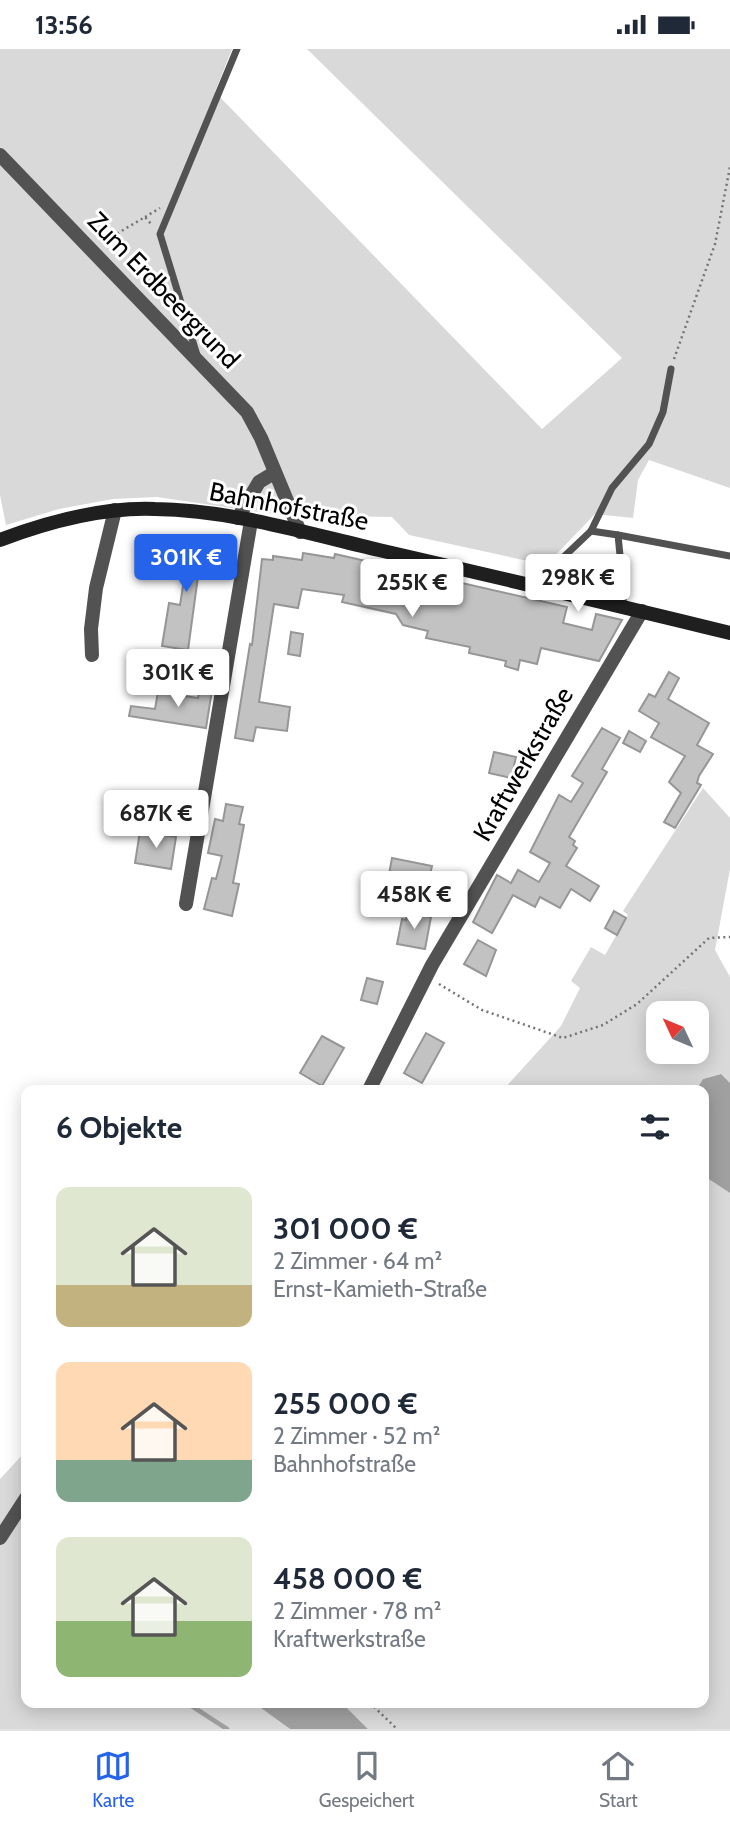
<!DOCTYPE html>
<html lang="de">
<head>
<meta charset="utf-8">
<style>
	:root { --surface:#fff; --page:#f6f6f7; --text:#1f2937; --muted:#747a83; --line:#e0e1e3; --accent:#2563eb }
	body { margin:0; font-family:Cabin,sans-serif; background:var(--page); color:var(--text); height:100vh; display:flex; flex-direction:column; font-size:26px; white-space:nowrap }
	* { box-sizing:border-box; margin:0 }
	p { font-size:23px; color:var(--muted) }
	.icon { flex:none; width:38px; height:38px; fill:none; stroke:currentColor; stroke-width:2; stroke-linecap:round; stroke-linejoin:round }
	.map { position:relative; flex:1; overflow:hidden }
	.details { position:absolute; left:21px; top:1036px; width:688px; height:623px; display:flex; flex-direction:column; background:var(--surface); border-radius:14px; box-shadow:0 4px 18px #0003 }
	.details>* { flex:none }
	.needle { width:46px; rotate:314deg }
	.tools { position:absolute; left:646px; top:952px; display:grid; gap:14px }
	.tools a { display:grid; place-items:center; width:63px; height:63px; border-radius:14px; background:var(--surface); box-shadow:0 4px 18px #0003; font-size:35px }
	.price { position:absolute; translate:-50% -60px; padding:0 16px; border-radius:7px; background:#fff; color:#222; font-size:23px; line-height:46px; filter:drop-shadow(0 2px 4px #0008) }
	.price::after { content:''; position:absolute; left:50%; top:42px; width:21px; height:16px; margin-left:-10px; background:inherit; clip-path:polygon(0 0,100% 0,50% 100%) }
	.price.active { background:var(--accent); color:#fff }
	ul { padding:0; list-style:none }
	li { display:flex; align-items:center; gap:21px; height:175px; padding:0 35px }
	li span { display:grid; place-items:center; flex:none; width:196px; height:140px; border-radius:14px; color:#555 }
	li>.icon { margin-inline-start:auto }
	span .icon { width:84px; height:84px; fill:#fffc; stroke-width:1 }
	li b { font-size:30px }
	h2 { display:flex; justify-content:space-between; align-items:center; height:84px; padding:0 35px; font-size:30px }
	.status { display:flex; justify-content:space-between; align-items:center; height:49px; padding:0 35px; background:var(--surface); direction:ltr }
	.status svg { height:19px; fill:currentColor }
	.tab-bar { display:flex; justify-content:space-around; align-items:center; height:98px; border-top:2px solid var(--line); background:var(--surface); font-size:19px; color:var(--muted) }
	.tab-bar a { display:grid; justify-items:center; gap:4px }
	.tab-bar .active { color:var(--accent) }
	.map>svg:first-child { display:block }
</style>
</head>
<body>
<div class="status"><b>13:56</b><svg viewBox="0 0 49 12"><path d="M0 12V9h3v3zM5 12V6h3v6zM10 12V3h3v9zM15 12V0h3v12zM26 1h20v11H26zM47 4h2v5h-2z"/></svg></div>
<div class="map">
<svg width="730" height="1680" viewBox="0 0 730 1680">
	<rect width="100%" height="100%" fill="#fff"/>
	<g fill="#d9d9d9" fill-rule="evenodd">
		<path d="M0,0H232L215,43L542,380L622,309L307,0H730V439L649,411L638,431L633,469L595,465L546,516L409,486L392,468L279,466L157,448L113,450L59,460L6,476L0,446Z"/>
		<path d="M703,739L730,769V820L715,901L730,928V1034L720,1025L703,1030L696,1041H503L561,977L580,939L571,932L591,898L605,906L628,866L623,862ZM658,964H696V1003H658Z"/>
		<path d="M704,1127L730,1144V1680H368L342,1654H704Z"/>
		<path d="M26,1402V1654H254L290,1680H0V1430Z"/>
	</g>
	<g fill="#a0a0a0">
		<path d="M721,1025L730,1034V1144L704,1127V1041H696L703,1030Z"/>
		<path d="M254,1654H342L368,1680H290Z"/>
	</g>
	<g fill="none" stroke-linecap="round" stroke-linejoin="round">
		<path stroke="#a0a0a0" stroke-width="4.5" d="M187,1654L227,1680"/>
	</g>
	<g fill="#c2c2c2" stroke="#969696" stroke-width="2">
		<path d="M167,498L222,505L220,523L199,520L188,601L162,597L169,554L180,556L186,518L165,515Z"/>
		<path d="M303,504L334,509L335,505L567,558L563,574L592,581L596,565L622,571L599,612L541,599L537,615L520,611L518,621L505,617L506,612L469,604L470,598L426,589L428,582L403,576L396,565L342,553L344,546L302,540L298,559L274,555L259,653L290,658L287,682L256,678L253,692L235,689L250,595L252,596L262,510L273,511V507L302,511Z"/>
		<path d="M291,583L303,585L300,607L288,605Z"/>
		<path d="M669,623L679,629L668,650L709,674L697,696L713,705L699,727L697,734L701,736L675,779L664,773L681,744L669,733L685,707L651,688L659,674L639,662L649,645L655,648Z"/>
		<path d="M200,639L212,641L206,679L129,667L131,657L155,660L158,643L198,649Z"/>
		<path d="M602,679L620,689L602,720L607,723L569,788L575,792L573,796L577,799L566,817L599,837L590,852L571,840L560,859L540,848L535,858L513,846L492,884L473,873L497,826L511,834L518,821L539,833L550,814L530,803L559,746L571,753L583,734L572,727Z"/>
		<path d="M629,682L646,692L640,703L623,694Z"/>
		<path d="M494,703L516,708L511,729L489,724Z"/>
		<path d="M226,755L243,758L239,775L244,776L233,834L239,835L232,867L204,860L212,829L216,830L222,807L208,804L215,770L223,772Z"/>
		<path d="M140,782L176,788L171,820L135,814Z"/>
		<path d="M392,809L432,817L427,839L388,831Z"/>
		<path d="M614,862L626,869L617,886L605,879Z"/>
		<path d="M408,863L431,868L425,900L397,895L402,870L406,871Z"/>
		<path d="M478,891L496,901L486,927L464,915Z"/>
		<path d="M367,929L383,933L377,955L361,951Z"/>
		<path d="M426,984L444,994L422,1034L404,1024Z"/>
		<path d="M322,987L344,999L322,1037L300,1024Z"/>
	</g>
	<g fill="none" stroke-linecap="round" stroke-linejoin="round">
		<g stroke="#747474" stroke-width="2.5" stroke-dasharray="2 3.5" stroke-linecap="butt">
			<path d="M145,168L160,159"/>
			<path d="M103,193L145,168L152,176"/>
			<path d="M674,310L715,195L730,118"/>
			<path d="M439,935L482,961L563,989L603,976L637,955L709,889L730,888"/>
			<path d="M370,1654L397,1680"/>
		</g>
		<g stroke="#525252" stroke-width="7">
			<path d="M197,306L160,185L237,0"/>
			<path d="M591,482L618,486L624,547L622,557"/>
			<path d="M618,486L730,507"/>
			<path d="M543,538L552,519L591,482L612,439L649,395L663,363L671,320"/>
		</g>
		<g stroke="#525252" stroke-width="14">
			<path d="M0,106L247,363L261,389L300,483"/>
			<path d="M238,469L259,433L274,424"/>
			<path d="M92,606L91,580L96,539L115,461"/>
			<path d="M186,855L251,472"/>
			<path d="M369,1041L432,916L642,562"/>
			<path d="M0,1489L26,1449"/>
		</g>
		<path stroke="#1f1f1f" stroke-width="14" d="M0,491C50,472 102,458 155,460C231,461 306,484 379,501C496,528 613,555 730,584"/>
	</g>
	<g text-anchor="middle" stroke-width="6" stroke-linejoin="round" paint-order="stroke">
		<g font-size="26" fill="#000" stroke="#fff">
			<text transform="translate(164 241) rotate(46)" y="9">Zum Erdbeergrund</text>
			<text transform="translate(289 457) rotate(11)" y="9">Bahnhofstraße</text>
			<text transform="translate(523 715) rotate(-60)" y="9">Kraftwerkstraße</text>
		</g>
	</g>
</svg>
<div class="tools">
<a><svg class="needle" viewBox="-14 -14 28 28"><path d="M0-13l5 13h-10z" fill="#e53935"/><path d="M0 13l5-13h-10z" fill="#747a83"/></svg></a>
</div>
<b class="price active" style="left:186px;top:545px">301K €</b>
<b class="price" style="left:578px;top:565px">298K €</b>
<b class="price" style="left:412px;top:570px">255K €</b>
<b class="price" style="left:178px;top:660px">301K €</b>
<b class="price" style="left:156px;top:801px">687K €</b>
<b class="price" style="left:414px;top:882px">458K €</b>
<section class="details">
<h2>6 Objekte<svg class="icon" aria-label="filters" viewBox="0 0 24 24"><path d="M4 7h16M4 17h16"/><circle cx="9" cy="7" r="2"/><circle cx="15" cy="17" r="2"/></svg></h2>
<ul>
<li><span style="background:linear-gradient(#dfe7d0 70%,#c2b280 0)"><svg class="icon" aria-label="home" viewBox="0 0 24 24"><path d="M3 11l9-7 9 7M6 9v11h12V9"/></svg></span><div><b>301 000 €</b><p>2 Zimmer · 64 m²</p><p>Ernst-Kamieth-Straße</p></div></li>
<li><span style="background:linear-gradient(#ffd9b3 70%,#7fa58c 0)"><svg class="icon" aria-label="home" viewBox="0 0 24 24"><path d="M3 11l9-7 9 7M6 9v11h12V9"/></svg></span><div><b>255 000 €</b><p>2 Zimmer · 52 m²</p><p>Bahnhofstraße</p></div></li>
<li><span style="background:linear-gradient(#dfe7d0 60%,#8fb573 0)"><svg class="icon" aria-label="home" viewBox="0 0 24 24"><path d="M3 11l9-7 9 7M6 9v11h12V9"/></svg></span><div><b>458 000 €</b><p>2 Zimmer · 78 m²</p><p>Kraftwerkstraße</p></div></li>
</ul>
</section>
</div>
<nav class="tab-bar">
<a class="active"><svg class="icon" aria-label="map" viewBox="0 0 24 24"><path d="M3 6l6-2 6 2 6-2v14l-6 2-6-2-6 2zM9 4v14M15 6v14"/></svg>Karte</a>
<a><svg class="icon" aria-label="saved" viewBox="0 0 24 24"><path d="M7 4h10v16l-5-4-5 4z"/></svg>Gespeichert</a>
<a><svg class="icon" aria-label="home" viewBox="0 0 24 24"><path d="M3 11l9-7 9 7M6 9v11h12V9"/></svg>Start</a>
</nav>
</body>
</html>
